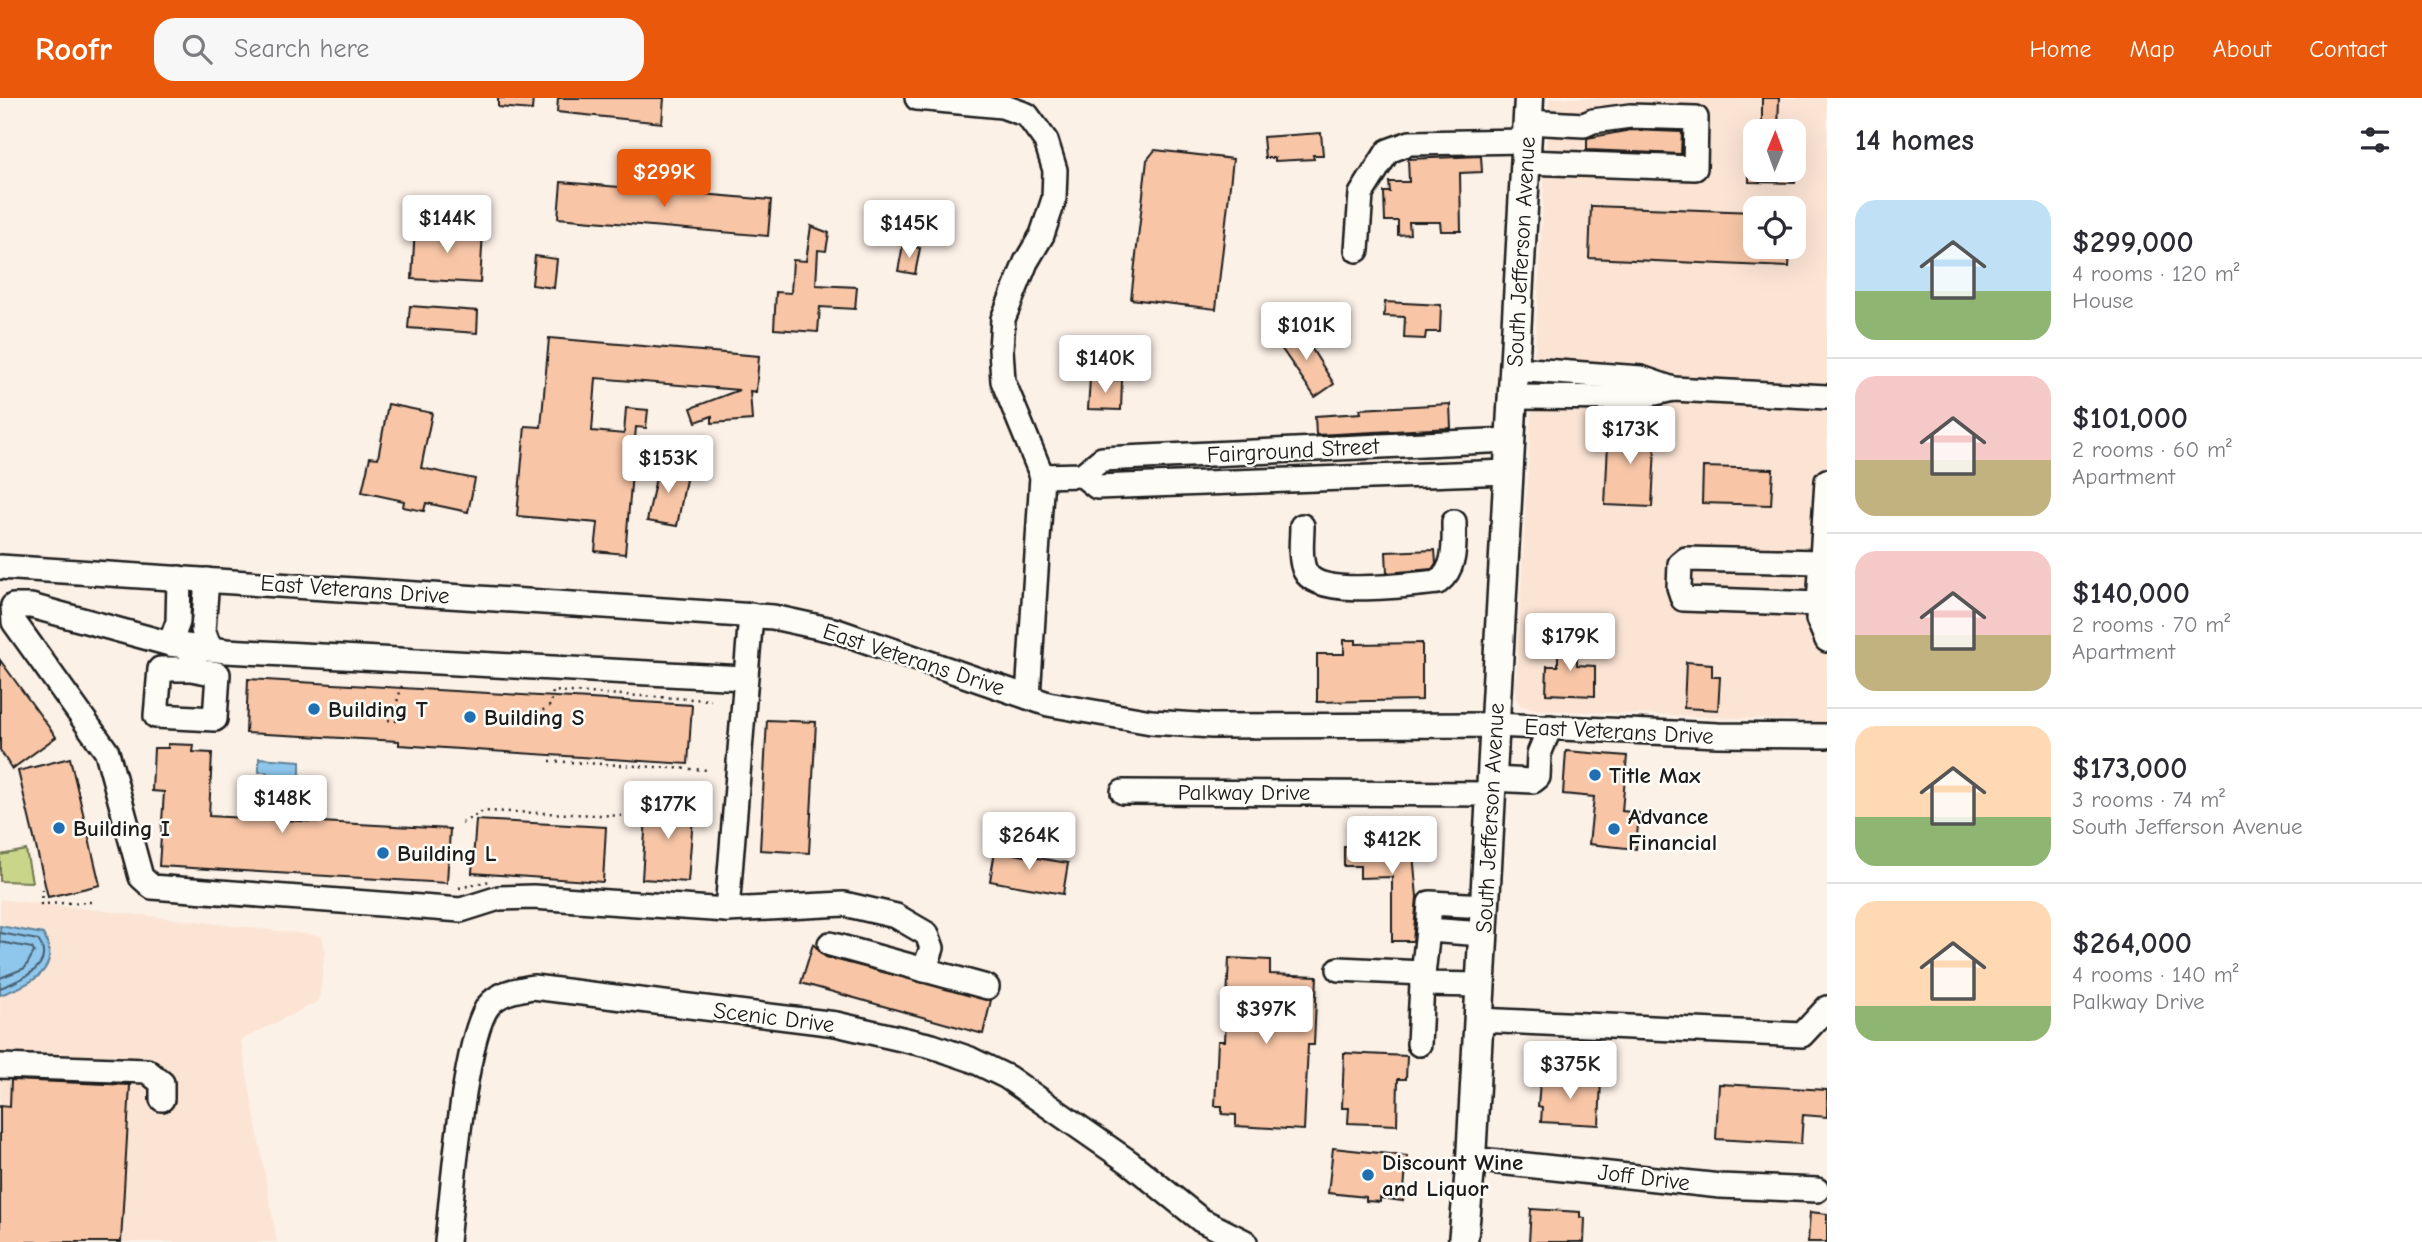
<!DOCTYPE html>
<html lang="en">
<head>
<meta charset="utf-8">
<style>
	:root { --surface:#fff; --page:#f7f7f7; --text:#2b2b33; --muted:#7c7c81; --line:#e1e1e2; --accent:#ea580c }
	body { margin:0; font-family:"Comic Neue",sans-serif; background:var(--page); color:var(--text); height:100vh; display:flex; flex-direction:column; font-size:26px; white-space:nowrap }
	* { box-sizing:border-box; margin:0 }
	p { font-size:23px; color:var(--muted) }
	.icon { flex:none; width:38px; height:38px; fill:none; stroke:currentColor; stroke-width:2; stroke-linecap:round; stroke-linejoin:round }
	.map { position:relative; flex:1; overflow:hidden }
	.sheet { display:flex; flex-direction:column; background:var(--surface); width:595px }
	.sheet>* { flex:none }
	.needle { width:46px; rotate:1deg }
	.tools { position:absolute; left:1743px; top:21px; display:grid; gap:14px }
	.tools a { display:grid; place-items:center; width:63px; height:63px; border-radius:14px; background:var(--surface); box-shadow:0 7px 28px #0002; font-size:35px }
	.price { position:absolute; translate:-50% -60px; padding:0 16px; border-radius:7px; background:#fff; color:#222; font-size:23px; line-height:46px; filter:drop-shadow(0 2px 4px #0008) }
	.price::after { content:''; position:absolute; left:50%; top:42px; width:21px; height:16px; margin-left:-10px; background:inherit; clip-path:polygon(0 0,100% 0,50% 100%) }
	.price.selected { background:var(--accent); color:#fff }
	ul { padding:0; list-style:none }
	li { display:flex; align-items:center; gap:21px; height:175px; padding:0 28px }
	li+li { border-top:2px solid var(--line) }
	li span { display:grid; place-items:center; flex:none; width:196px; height:140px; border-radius:21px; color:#555 }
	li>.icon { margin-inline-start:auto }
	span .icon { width:84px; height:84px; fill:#fffc; stroke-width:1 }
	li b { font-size:30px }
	h2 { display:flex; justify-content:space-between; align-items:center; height:84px; padding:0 28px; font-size:30px }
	header { display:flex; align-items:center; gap:42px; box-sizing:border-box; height:98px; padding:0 35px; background:var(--accent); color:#fff }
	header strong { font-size:33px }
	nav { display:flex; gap:38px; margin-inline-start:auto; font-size:24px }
	.search { width:490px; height:63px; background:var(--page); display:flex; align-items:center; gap:18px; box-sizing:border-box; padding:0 24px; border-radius:21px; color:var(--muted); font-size:26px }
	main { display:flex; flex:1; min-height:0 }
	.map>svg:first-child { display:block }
</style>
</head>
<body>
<header>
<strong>Roofr</strong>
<div class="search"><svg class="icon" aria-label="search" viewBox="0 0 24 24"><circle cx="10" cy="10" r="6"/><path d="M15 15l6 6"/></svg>Search here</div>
<nav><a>Home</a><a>Map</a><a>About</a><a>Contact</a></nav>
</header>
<main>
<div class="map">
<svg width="1827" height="1144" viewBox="0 0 1827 1144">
	<rect width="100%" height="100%" fill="#fcf1e7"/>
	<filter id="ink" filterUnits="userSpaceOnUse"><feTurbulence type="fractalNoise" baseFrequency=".0143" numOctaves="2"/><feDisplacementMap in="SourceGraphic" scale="14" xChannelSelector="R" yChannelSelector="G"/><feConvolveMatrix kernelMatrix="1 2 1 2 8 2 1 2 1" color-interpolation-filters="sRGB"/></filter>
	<g filter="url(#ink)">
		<g fill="#fbe4d4" fill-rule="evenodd">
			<path d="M1549,0H1827V624L1543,612L1521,608L1515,599ZM1755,33H1794V72H1755ZM1755,110H1794V149H1755Z"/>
			<path d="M0,801L322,838L325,852L319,903L241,942L277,1144H0Z"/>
		</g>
		<path fill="#c9d589" stroke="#727852" stroke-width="2" d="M26,752L32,784L0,783V757Z"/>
		<g fill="#8ec6ec" stroke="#608299" stroke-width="2">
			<path d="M259,660L300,663V678L287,688L288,698H278L277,687L266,674H259Z"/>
			<path d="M0,828L43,836C64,872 29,887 0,897Z"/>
		</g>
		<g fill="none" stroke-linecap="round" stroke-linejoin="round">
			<g stroke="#4a606f" stroke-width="2">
				<path d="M0,835L38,842C57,868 19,883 0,890"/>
				<path d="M0,844L32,850L34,854L25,870L0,880"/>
			</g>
		</g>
		<g fill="#f8c6a7" stroke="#1c1c1c" stroke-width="2">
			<path d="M498,0H533L532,12L498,9Z"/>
			<path d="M558,0H664L662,25L557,14Z"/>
			<path d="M1762,0H1779L1778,33H1762Z"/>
			<path d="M1631,32L1682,34L1681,56L1587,52V40Z"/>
			<path d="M1321,35L1323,57H1313L1314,61L1275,63V60H1265L1263,39Z"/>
			<path d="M1155,52L1233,61L1216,211L1131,201L1147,62Z"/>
			<path d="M1481,58L1482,74L1460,75L1461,133H1441L1440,124H1409L1410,136L1398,137V123H1385L1384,94H1390L1389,84H1409L1408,61Z"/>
			<path d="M1749,72H1796L1795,85L1749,84Z"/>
			<path d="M561,84L771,102L768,138L558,120Z"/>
			<path d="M1591,108L1755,114V149H1790L1789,169L1589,160Z"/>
			<path d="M811,128L829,135L826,153L818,152L816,187L857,189L855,211L820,209L818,234L774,231L776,194L791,195L793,162L806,163Z"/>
			<path d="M415,129L483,133L480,185L412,181Z"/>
			<path d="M903,147L920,150L915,176L898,173Z"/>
			<path d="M535,158L557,161L554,190L532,187Z"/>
			<path d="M1385,204L1441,207L1440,234H1426L1425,241L1404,240L1405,219L1384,218Z"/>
			<path d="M410,208L478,213L477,235L408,230Z"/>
			<path d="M1298,229L1334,286L1315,299L1277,244Z"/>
			<path d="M549,240L759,258L756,294L750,293L752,322L712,325V318L696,324L691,310L739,292L596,280L592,333L624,336L626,310L648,312L646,330L636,329L625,456L595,453L598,425L517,418L525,328L541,329Z"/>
			<path d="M1090,281L1122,282L1121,312L1088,311Z"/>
			<path d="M388,306L432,315L421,370L475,381L468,414L426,405L424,413L403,409L404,403L362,394L370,359L378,360Z"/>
			<path d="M1450,306L1451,330L1316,337L1315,318L1361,315L1360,311Z"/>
			<path d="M1609,326L1656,328L1652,409L1605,407Z"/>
			<path d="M659,365L688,371L677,428L647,423Z"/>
			<path d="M1703,369L1773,371L1771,407L1702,405Z"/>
			<path d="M1435,452L1436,465L1432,471L1387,475L1386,454Z"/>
			<path d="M1558,541H1577V567L1595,568V598L1546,596L1547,568H1558Z"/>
			<path d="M1344,542H1356V546L1422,545V602L1317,604V556H1344Z"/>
			<path d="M0,562L56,639L12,671L0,652Z"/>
			<path d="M1686,564L1712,566V579H1720L1718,612L1684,610Z"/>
			<path d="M248,581L692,607L688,666L399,647V643L246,635Z"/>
			<path d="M767,622L816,624L809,755L760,752Z"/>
			<path d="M168,646L194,647L193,654L212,655L209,718L450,731L447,785L159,768L164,694L152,693L154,650H168Z"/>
			<path d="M1566,653L1627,658L1622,713L1639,715L1636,751L1589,746L1594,699L1563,696Z"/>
			<path d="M70,660L100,787L48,799L18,673Z"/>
			<path d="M647,703L694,706L688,784L642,781Z"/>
			<path d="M476,722L606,729L603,784L472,775Z"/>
			<path d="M1410,723L1417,799L1413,843H1392V779L1360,780V768H1344V749L1394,748L1393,724Z"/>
			<path d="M995,753L1068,765L1063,796L990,783Z"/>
			<path d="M813,846L826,859L991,902L983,936L801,885Z"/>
			<path d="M1229,860L1270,862V876L1317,878L1314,947H1308L1304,1032L1236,1028V1017L1222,1016V1008H1215L1218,943H1225Z"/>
			<path d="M1344,955L1407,958L1406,981H1398L1397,1027L1348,1025L1349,1010H1342Z"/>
			<path d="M1543,979L1601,982L1599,1027L1541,1024L1542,1009L1538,1008L1540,984H1543Z"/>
			<path d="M11,982L130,987L121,1144H0V1008L10,1009Z"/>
			<path d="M1719,986L1827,992V1019L1803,1017L1801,1046L1716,1041Z"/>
			<path d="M1333,1050L1407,1058L1403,1103L1380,1100V1104L1366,1103V1099L1328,1095Z"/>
			<path d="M1531,1111L1580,1114V1119L1585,1120L1584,1144H1529Z"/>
			<path d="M1810,1114L1827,1116V1144H1808Z"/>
		</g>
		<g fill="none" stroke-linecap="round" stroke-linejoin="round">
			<defs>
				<g id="minor">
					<path d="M917,0L1002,8L1027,17L1046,43L1055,72L1054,101L1042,137L1026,164L1003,221L1001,251L1003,283L1042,378L1028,599"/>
					<path d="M1525,64L1695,70L1696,20L1630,18L1593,23L1584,27L1527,24"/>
					<path d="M1357,152L1361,96L1388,53L1410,45L1526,43"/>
					<path d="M1514,271L1641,280L1673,291"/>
					<path d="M1513,299L1633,300L1673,291L1827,299"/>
					<path d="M1082,377L1097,389L1508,374"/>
					<path d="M1042,378L1082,377L1102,361L1510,342"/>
					<path d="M1302,428C1302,441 1299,461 1305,473C1318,501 1412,486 1438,484C1457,470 1454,445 1454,424"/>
					<path d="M0,469L773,519L837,533L1048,606L1151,624L1212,628L1494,627L1718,637L1827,638"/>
					<path d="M179,480L178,524L170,546L31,508H13L14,524L107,654L141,779L152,789L461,812L499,800L533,799L727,812L844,806L896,818L927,836L932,850L924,872"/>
					<path d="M207,482L203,532L210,551"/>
					<path d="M1819,506L1683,501L1679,489L1680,466L1686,461L1821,464"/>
					<path d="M1827,542L1818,521L1827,383"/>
					<path d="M170,546L226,553L744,580"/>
					<path d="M191,571L218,576L215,621L156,618L160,571H191L193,549"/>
					<path d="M1491,681L1533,683L1538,679L1539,656L1550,629"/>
					<path d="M1123,694L1491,696"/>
					<path d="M727,812L751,517"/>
					<path d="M1428,832L1422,886L1480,887"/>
					<path d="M1483,836L1428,832L1430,805L1485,808"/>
					<path d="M830,846L987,889"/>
					<path d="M1339,871L1423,875"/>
					<path d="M1478,922L1802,937L1827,910"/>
					<path d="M1419,946L1422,886"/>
					<path d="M0,968L147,973L162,985V1001"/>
					<path d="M1471,1061L1720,1088L1817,1092"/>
					<path d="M447,1144C452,1098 464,937 489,907C500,894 517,892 533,889L836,926L932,948L970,961L1007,979L1129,1064L1201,1122L1245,1144"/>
				</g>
				<g id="major">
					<path id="s1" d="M1463,1144L1471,1061L1529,0"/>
				</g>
			</defs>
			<use href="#minor" stroke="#1c1c1c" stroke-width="28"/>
			<use href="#major" stroke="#1c1c1c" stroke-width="33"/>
			<g stroke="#1c1c1c" stroke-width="2.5" stroke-dasharray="2 5" stroke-linecap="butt">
				<path d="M388,622L396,623L397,604L403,584"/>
				<path d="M540,625V614L551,607L553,593L711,602"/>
				<path d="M550,663L708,672"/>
				<path d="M462,725L483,713L629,718"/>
				<path d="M459,790L490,783"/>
				<path d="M42,791L41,806L91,804"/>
			</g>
			<use href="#minor" stroke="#fdfcf7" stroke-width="23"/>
			<use href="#major" stroke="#fdfcf7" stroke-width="28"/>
		</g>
	</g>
	<g fill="#1f6fb2" stroke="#fdfcf7" stroke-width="2.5">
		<circle cx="314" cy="611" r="7"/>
		<circle cx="470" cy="619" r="7"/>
		<circle cx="1595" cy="677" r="7"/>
		<circle cx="59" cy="730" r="7"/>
		<circle cx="1614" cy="731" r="7"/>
		<circle cx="383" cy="755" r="7"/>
		<circle cx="1368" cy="1077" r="7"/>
	</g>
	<g text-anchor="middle" stroke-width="5" stroke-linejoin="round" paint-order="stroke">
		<g font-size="23" fill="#1c1c1c" stroke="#fdfcf7">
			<text dy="8" stroke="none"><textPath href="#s1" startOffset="992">South Jefferson Avenue</textPath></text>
			<text transform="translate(1293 352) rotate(-3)" y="8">Fairground Street</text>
			<text transform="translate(355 491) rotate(4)" y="8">East Veterans Drive</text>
			<text transform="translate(914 561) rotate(18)" y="8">East Veterans Drive</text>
			<text transform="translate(1619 633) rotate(3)" y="8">East Veterans Drive</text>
			<text x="1244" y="702">Palkway Drive</text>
			<text dy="8" stroke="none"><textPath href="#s1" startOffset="425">South Jefferson Avenue</textPath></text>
			<text transform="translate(774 919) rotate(7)" y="8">Scenic Drive</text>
			<text transform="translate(1644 1079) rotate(7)" y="8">Joff Drive</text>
		</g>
		<g font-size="23" font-weight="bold" fill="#1c1c1c" stroke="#fdfcf7" text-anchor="start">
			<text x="328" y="619">Building T</text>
			<text x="484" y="627">Building S</text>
			<text x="1609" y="685">Title Max</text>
			<text x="1628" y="726">Advance<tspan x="1628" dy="26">Financial</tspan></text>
			<text x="73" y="738">Building I</text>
			<text x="397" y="763">Building L</text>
			<text x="1382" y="1072">Discount Wine<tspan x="1382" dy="26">and Liquor</tspan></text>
		</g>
	</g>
</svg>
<div class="tools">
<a><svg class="needle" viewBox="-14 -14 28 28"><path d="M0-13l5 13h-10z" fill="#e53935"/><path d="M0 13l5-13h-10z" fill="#7c7c81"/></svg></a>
<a><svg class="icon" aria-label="locate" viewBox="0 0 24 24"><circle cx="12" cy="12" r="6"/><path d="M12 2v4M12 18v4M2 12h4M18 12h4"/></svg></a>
</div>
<b class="price selected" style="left:664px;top:111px">$299K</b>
<b class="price" style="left:447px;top:157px">$144K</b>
<b class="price" style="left:909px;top:162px">$145K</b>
<b class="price" style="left:1306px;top:264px">$101K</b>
<b class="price" style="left:1105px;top:297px">$140K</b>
<b class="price" style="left:1630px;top:368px">$173K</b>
<b class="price" style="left:668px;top:397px">$153K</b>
<b class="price" style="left:1570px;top:575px">$179K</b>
<b class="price" style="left:282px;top:737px">$148K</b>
<b class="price" style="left:668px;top:743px">$177K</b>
<b class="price" style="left:1029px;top:774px">$264K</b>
<b class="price" style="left:1392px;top:778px">$412K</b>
<b class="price" style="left:1266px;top:948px">$397K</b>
<b class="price" style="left:1570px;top:1003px">$375K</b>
</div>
<section class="sheet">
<h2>14 homes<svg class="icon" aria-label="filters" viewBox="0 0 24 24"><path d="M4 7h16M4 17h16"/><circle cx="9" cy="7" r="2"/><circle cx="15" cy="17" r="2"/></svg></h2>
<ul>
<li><span style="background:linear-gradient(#bfe0f5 65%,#8fb573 0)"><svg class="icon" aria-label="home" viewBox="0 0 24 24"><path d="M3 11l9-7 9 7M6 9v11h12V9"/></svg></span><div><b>$299,000</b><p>4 rooms · 120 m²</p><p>House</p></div></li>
<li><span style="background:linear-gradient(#f6c9c9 60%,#c2b280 0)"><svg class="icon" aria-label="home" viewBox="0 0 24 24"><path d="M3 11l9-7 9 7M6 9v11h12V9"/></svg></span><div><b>$101,000</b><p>2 rooms · 60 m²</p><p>Apartment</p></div></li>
<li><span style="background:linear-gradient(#f6c9c9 60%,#c2b280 0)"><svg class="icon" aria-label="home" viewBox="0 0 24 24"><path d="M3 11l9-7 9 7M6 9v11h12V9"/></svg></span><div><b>$140,000</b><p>2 rooms · 70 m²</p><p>Apartment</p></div></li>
<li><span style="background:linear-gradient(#ffd9b3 65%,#8fb573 0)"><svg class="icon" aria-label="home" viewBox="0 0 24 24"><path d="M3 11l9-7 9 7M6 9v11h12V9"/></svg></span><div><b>$173,000</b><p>3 rooms · 74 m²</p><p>South Jefferson Avenue</p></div></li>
<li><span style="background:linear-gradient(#ffd9b3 75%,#8fb573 0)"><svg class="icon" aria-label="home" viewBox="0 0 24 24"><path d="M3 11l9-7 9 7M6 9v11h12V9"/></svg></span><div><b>$264,000</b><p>4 rooms · 140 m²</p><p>Palkway Drive</p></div></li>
</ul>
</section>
</main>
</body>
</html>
